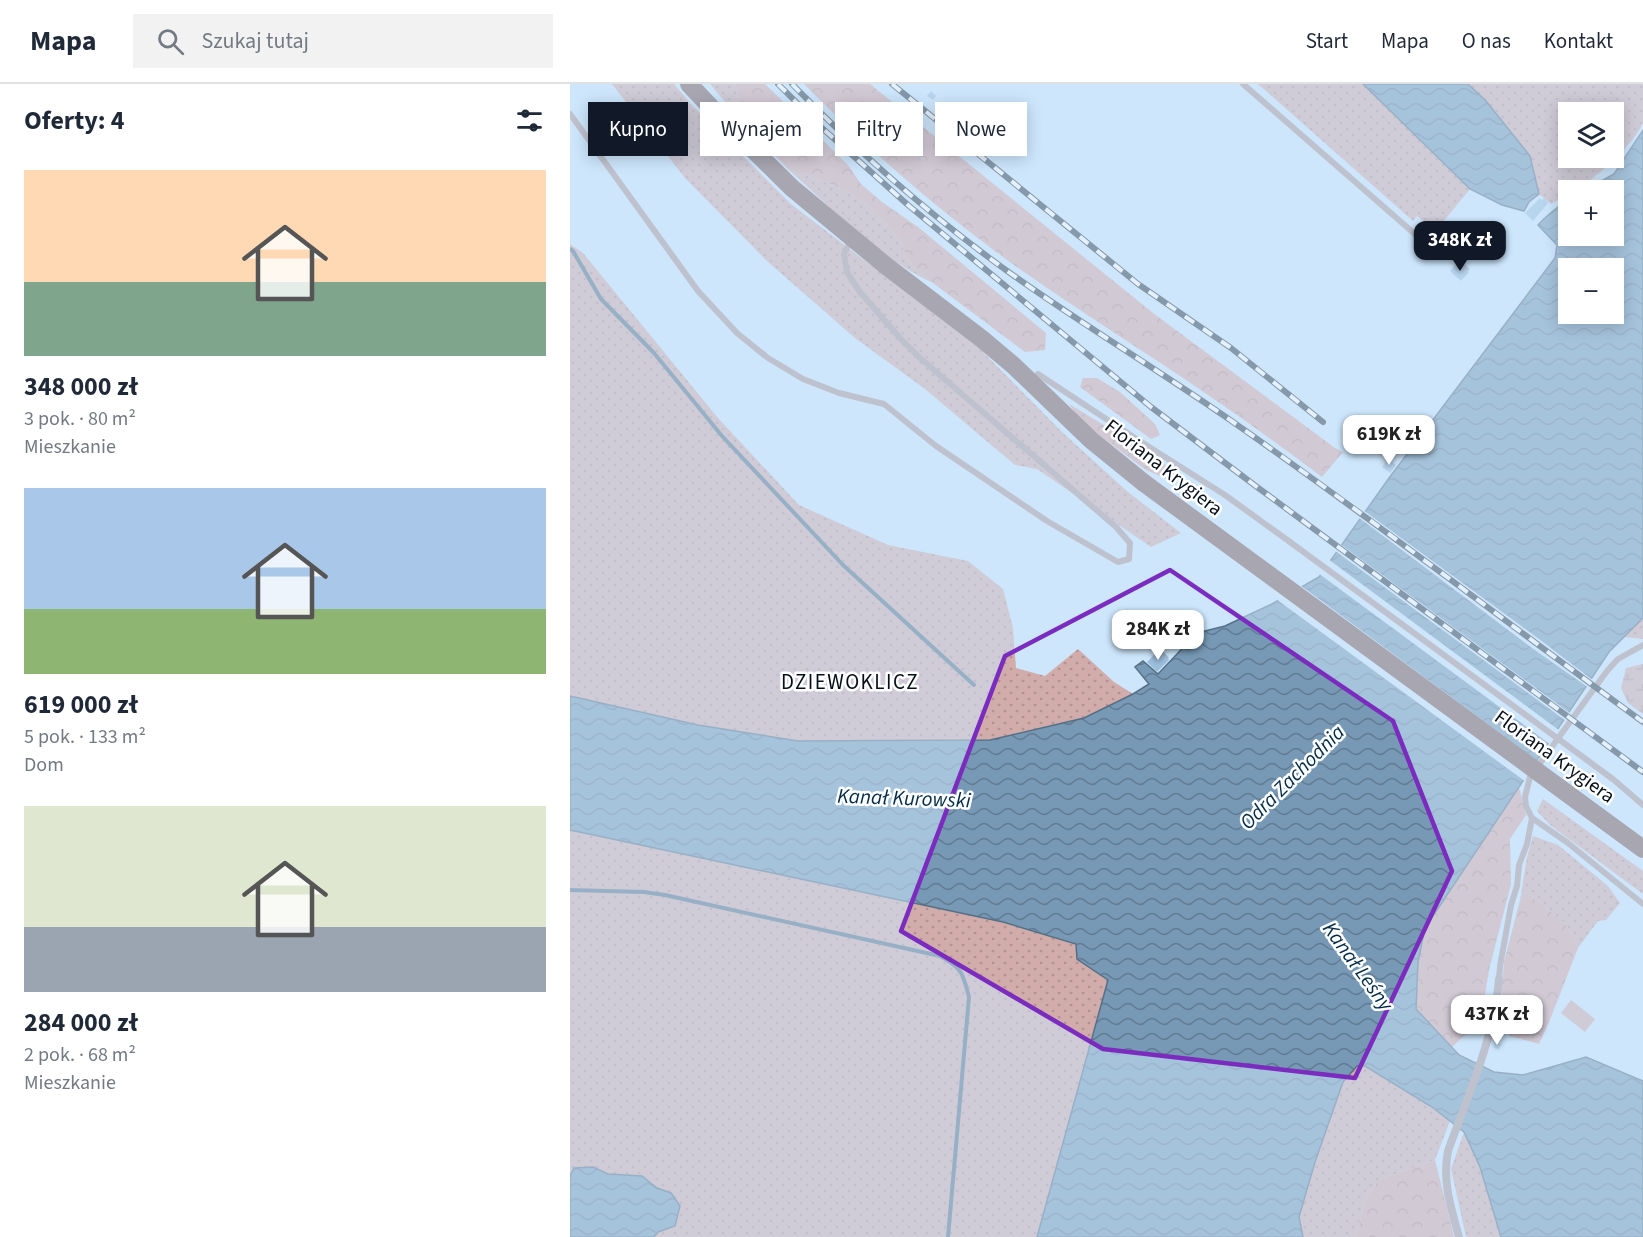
<!DOCTYPE html>
<html lang="pl">
<head>
<meta charset="utf-8">
<style>
	:root { --surface:#fff; --page:#f2f2f3; --text:#1f2937; --muted:#747a83; --line:#e0e1e3; --accent:#111827 }
	body { margin:0; font-family:"Source Sans 3",sans-serif; background:var(--page); color:var(--text); height:100vh; display:flex; flex-direction:column; font-size:22px; white-space:nowrap }
	* { box-sizing:border-box; margin:0 }
	p { font-size:20px; color:var(--muted) }
	.icon { flex:none; width:33px; height:33px; fill:none; stroke:currentColor; stroke-width:2; stroke-linecap:round; stroke-linejoin:round }
	.map { position:relative; flex:1; overflow:hidden }
	.details { display:flex; flex-direction:column; background:var(--surface); width:570px }
	.details>* { flex:none }
	.hud { position:absolute; left:18px; top:18px; width:570px; height:54px; display:flex; gap:12px }
	.buttons { position:absolute; left:988px; top:18px; display:grid; gap:12px }
	.buttons a { display:grid; place-items:center; width:66px; height:66px; border-radius:0px; background:var(--surface); box-shadow:0 3px 15px #0003; font-size:30px }
	.price { position:absolute; translate:-50% -51px; padding:0 14px; border-radius:12px; background:#fff; color:#222; font-size:20px; line-height:39px; filter:drop-shadow(0 2px 3px #0008) }
	.price::after { content:''; position:absolute; left:50%; top:36px; width:18px; height:14px; margin-left:-9px; background:inherit; clip-path:polygon(0 0,100% 0,50% 100%) }
	.price.on { background:var(--accent); color:#fff }
	ul { padding:0; list-style:none }
	li { display:grid; align-content:center; gap:12px; height:318px; padding:0 24px }
	li span { display:grid; place-items:center; height:186px; border-radius:0px; color:#555 }
	li>.icon { margin-inline-start:auto }
	span .icon { width:108px; height:108px; fill:#fffc; stroke-width:1 }
	li b { font-size:26px }
	h2 { display:flex; justify-content:space-between; align-items:center; height:72px; padding:0 24px; font-size:26px }
	.pill { padding:0 21px; border-radius:0px; background:var(--surface); box-shadow:0 3px 15px #0003; font-size:21px; line-height:54px }
	.pill.on { background:var(--accent); color:#fff }
	header { display:flex; align-items:center; gap:36px; box-sizing:border-box; height:84px; padding:0 30px; background:var(--surface); border-bottom:2px solid var(--line) }
	header strong { font-size:28px }
	nav { display:flex; gap:33px; margin-inline-start:auto; font-size:21px }
	.search { width:420px; height:54px; background:var(--page); display:flex; align-items:center; gap:15px; box-sizing:border-box; padding:0 21px; border-radius:0px; color:var(--muted); font-size:22px }
	main { display:flex; flex:1; min-height:0 }
	.map>svg:first-child { display:block }
</style>
</head>
<body>
<header>
<strong>Mapa</strong>
<div class="search"><svg class="icon" aria-label="search" viewBox="0 0 24 24"><circle cx="10" cy="10" r="6"/><path d="M15 15l6 6"/></svg>Szukaj tutaj</div>
<nav><a>Start</a><a>Mapa</a><a>O nas</a><a>Kontakt</a></nav>
</header>
<main>
<section class="details">
<h2>Oferty: 4<svg class="icon" aria-label="filters" viewBox="0 0 24 24"><path d="M4 7h16M4 17h16"/><circle cx="9" cy="7" r="2"/><circle cx="15" cy="17" r="2"/></svg></h2>
<ul>
<li><span style="background:linear-gradient(#ffd9b3 60%,#7fa58c 0)"><svg class="icon" aria-label="home" viewBox="0 0 24 24"><path d="M3 11l9-7 9 7M6 9v11h12V9"/></svg></span><div><b>348 000 zł</b><p>3 pok. · 80 m²</p><p>Mieszkanie</p></div></li>
<li><span style="background:linear-gradient(#a9c7e8 65%,#8fb573 0)"><svg class="icon" aria-label="home" viewBox="0 0 24 24"><path d="M3 11l9-7 9 7M6 9v11h12V9"/></svg></span><div><b>619 000 zł</b><p>5 pok. · 133 m²</p><p>Dom</p></div></li>
<li><span style="background:linear-gradient(#dfe7d0 65%,#9aa5b1 0)"><svg class="icon" aria-label="home" viewBox="0 0 24 24"><path d="M3 11l9-7 9 7M6 9v11h12V9"/></svg></span><div><b>284 000 zł</b><p>2 pok. · 68 m²</p><p>Mieszkanie</p></div></li>
</ul>
</section>
<div class="map">
<svg width="1073" height="1153" viewBox="0 0 1073 1153">
	<defs>
		<pattern id="grass-dots" width="8" height="8" patternUnits="userSpaceOnUse" patternTransform="scale(1.5)"><rect width="8" height="8" fill="#d1acab"/><path d="M2 2h.1M6 6h.1" fill="none" stroke="#b29392" stroke-width="1.8" stroke-linecap="round"/></pattern>
		<pattern id="forest-crowns" width="20" height="18" patternUnits="userSpaceOnUse" patternTransform="scale(1.5)"><rect width="20" height="18" fill="#d6a6a4"/><path d="M2 6a3 3 0 1 1 6 0M12 15a3 3 0 1 1 6 0" fill="none" stroke="#b68e8c"/></pattern>
		<pattern id="wetland-marsh" width="20" height="14" patternUnits="userSpaceOnUse" patternTransform="scale(1.5)"><rect width="20" height="14" fill="#d1acab"/><path d="M1 5h8M5 5V1M11 12h8M15 12V8" fill="none" stroke="#b29392"/></pattern>
		<pattern id="water-waves" width="16" height="10" patternUnits="userSpaceOnUse" patternTransform="scale(1.5)"><rect width="16" height="10" fill="#7799b5"/><path d="M0 5q4-4 8 0t8 0" fill="none" stroke="#607b92"/></pattern>
	</defs>
	<rect width="100%" height="100%" fill="#cde6fc"/>
	<g fill="url(#grass-dots)" fill-rule="evenodd">
		<path d="M42,0H104L121,20L221,120L410,265L493,349L558,408L611,449L581,463L467,385L445,381L355,305L285,254L197,177L115,94Z"/>
		<path d="M140,0H165L168,5L166,31Z"/>
		<path d="M688,0H793L900,105L868,144L860,142L847,132L843,137Z"/>
		<path d="M898,0H1073C1073,11 1073,28 1073,38C1069,55 1017,106 999,106V110L981,120L969,110L960,72ZM999,28H1044V74H999Z"/>
		<path d="M218,85L265,102L297,120L330,155L337,176L363,199C307,173 263,125 218,85Z"/>
		<path d="M0,160L13,169L148,334L229,421L318,461L398,477L433,505L443,544L446,584L475,592L508,565L544,598L563,610L514,634L420,656L228,657L128,641L0,612Z"/>
		<path d="M1073,534V555L1054,553Z"/>
		<path d="M973,715L1073,787V810L980,741L967,727Z"/>
		<path d="M0,746L433,838L506,860L508,875L538,896L467,1153H84L88,1148L101,1109L87,1104L72,1092L38,1090L23,1083L4,1084L0,1092Z"/>
		<path d="M963,752L988,761L1038,802L1050,819L1036,836L1028,837L1008,864L995,839L960,811L950,816L957,773Z"/>
		<path d="M787,982H795L862,1023L880,1037L865,1076L808,1096L794,1119L786,1153H733L729,1133L745,1078L773,998Z"/>
		<path d="M894,1048L910,1083L931,1153H896L881,1085Z"/>
	</g>
	<g fill="url(#forest-crowns)">
		<path d="M165,0H195L278,81L291,100L312,118L348,143L476,249L475,266L455,268L363,199L337,176L330,155L297,120L265,102L218,85L166,31L168,5Z"/>
		<path d="M234,0H300L583,229L765,364L773,368L752,393C716,366 679,339 641,313C576,268 509,227 444,181C369,127 299,66 234,0Z"/>
		<path d="M513,294H527L550,308L585,340L590,351L581,355L510,303Z"/>
		<path d="M499,320L570,363L605,388L599,396L576,386L529,351L508,333Z"/>
		<path d="M949,703L956,731L940,755L941,800L919,886L911,936L882,963L846,925L848,878L855,844Z"/>
		<path d="M960,811L995,839L1008,864C995,896 984,929 969,960L940,952L930,934L934,878L950,816Z"/>
		<path d="M865,1076L884,1153H786L794,1119L808,1096Z"/>
	</g>
	<path fill="url(#wetland-marsh)" d="M1073,580V630L1058,619L1051,604L1056,584Z"/>
	<path fill="#d1acab" d="M1001,916L1025,935L1015,948L991,929Z"/>
	<g fill="url(#water-waves)" stroke="#557086" stroke-width="1.5" fill-rule="evenodd">
		<path d="M793,0H898L916,17L960,72L969,110L959,118L954,127L932,121L900,105Z"/>
		<path d="M1073,46V534L1039,568L855,844L848,878L846,925L889,971L924,988L953,991L1016,973L1073,997V1153H931L910,1083L894,1048L862,1023L795,982H787L773,998L745,1078L729,1133L733,1153H467L538,896L507,875L506,860L433,838L0,746V612L128,641L228,657L420,656L514,634L563,610L579,600L565,583L573,577L588,590L627,549L655,542L702,520L749,493L819,394L985,174L987,161L968,141C978,130 987,123 999,115V152H1044V106H1015L1044,90ZM999,184H1044V230H999Z"/>
		<path d="M23,1083L38,1090L72,1092L87,1104L101,1109L110,1122L105,1142L88,1148L84,1153H0V1092L4,1084Z"/>
	</g>
	<g fill="#cde6fc">
		<path d="M793,426L969,555L1024,597L1019,604L962,564L788,433Z"/>
		<path d="M769,459L1001,630L996,637L764,466Z"/>
		<path d="M758,475L990,647L981,661L748,489Z"/>
		<path d="M730,501L969,678L956,698L706,515Z"/>
	</g>
	<g fill="#0003">
		<path d="M890,177L900,185L891,195L882,187Z"/>
		<path d="M592,566L599,574L587,586L579,578Z"/>
	</g>
	<g fill="none" stroke-linecap="round" stroke-linejoin="round">
		<g stroke="#557086" stroke-width="4">
			<path d="M0,165L3,167L31,215L84,269L152,352L273,481L404,601"/>
			<path d="M0,806L74,808L95,811L370,872C392,884 393,889 399,913L378,1153"/>
		</g>
	</g>
	<g fill="#9ec0de">
		<path d="M361,7L366,12L363,16L357,12Z"/>
		<path d="M970,114L972,116L974,114L978,119L963,137L955,129Z"/>
		<path d="M888,178L899,188L891,197L880,187Z"/>
		<path d="M818,375L826,381L820,389L812,383Z"/>
		<path d="M589,566L599,576L587,588L577,578Z"/>
		<path d="M925,958L931,960L929,966L924,964Z"/>
	</g>
	<g fill="none" stroke-linecap="round" stroke-linejoin="round">
		<g stroke="#aa9897" stroke-width="6">
			<path d="M673,0L862,165"/>
			<path d="M0,30L128,207L167,249L198,274L233,295L269,309L314,320L366,362L477,437L548,478L559,475L560,459L546,443L349,273L330,254L290,208L277,188L274,170L281,156"/>
			<path d="M468,290L565,354L655,411L720,458"/>
			<path d="M1073,561L1048,575L1037,587L960,693L955,713L956,722L962,734L998,759L1073,820"/>
			<path d="M1017,676L1044,696L1073,721"/>
			<path d="M929,895L930,882L941,821L947,802L949,781L957,760L962,734"/>
		</g>
		<path stroke="#aa9897" stroke-width="8" d="M889,1153C881,1124 872,1097 878,1067C898,1011 924,955 929,895"/>
		<path stroke="#7a5a58" stroke-width="18" d="M119,0L151,34L222,104L315,181L412,255L443,281L521,356L574,399"/>
		<defs>
			<g id="rail">
				<path d="M208,0L252,44L338,121L581,323L683,400L1073,688"/>
				<path d="M222,0C289,69 362,133 440,189C513,241 590,287 663,338C802,435 936,538 1073,638"/>
				<path d="M322,0L568,200L661,264L753,338"/>
			</g>
		</defs>
		<use href="#rail" stroke="#2e3c47" stroke-width="6"/>
		<use href="#rail" stroke="#fff" stroke-width="4" stroke-dasharray="11" stroke-linecap="butt"/>
		<path stroke="#aa9897" stroke-width="6" d="M720,458L1017,676"/>
		<path stroke="#7a5a58" stroke-width="18" d="M574,399L1073,765"/>
	</g>
	<path d="M0 0H1073V1153H0ZM600,486L823,637L882,787L785,994L533,965L331,847L435,572Z" fill="#cde6fc" fill-opacity=".55" fill-rule="evenodd"/>
	<path fill="none" stroke="#7b2cbf" stroke-width="4.5" stroke-linejoin="round" d="M600,486L823,637L882,787L785,994L533,965L331,847L435,572Z"/>
	<g text-anchor="middle" stroke-width="5" stroke-linejoin="round" paint-order="stroke">
		<g font-size="20" fill="#050f18" stroke="#fff">
			<text transform="translate(594 383) rotate(38)" y="7">Floriana Krygiera</text>
			<text transform="translate(985 672) rotate(36)" y="7">Floriana Krygiera</text>
		</g>
		<g font-size="21" letter-spacing="1.5" fill="#050f18" stroke="#fff">
			<text x="280" y="605">DZIEWOKLICZ</text>
		</g>
		<g font-size="21" font-style="italic" fill="#022c49" stroke="#fff">
			<text transform="translate(722 693) rotate(-45)" y="7">Odra Zachodnia</text>
			<text transform="translate(334 714) rotate(2)" y="7">Kanał Kurowski</text>
			<text transform="translate(788 882) rotate(54)" y="7">Kanał Leśny</text>
		</g>
	</g>
</svg>
<div class="buttons">
<a><svg class="icon" aria-label="layers" viewBox="0 0 24 24"><path d="M12 4l9 5-9 5-9-5zM3 14l9 5 9-5"/></svg></a>
<a>+</a>
<a>−</a>
</div>
<b class="price on" style="left:890px;top:188px">348K zł</b>
<b class="price" style="left:819px;top:382px">619K zł</b>
<b class="price" style="left:588px;top:577px">284K zł</b>
<b class="price" style="left:927px;top:962px">437K zł</b>
<div class="hud">
<a class="pill on">Kupno</a>
<a class="pill">Wynajem</a>
<a class="pill">Filtry</a>
<a class="pill">Nowe</a>
</div>
</div>
</main>
</body>
</html>
